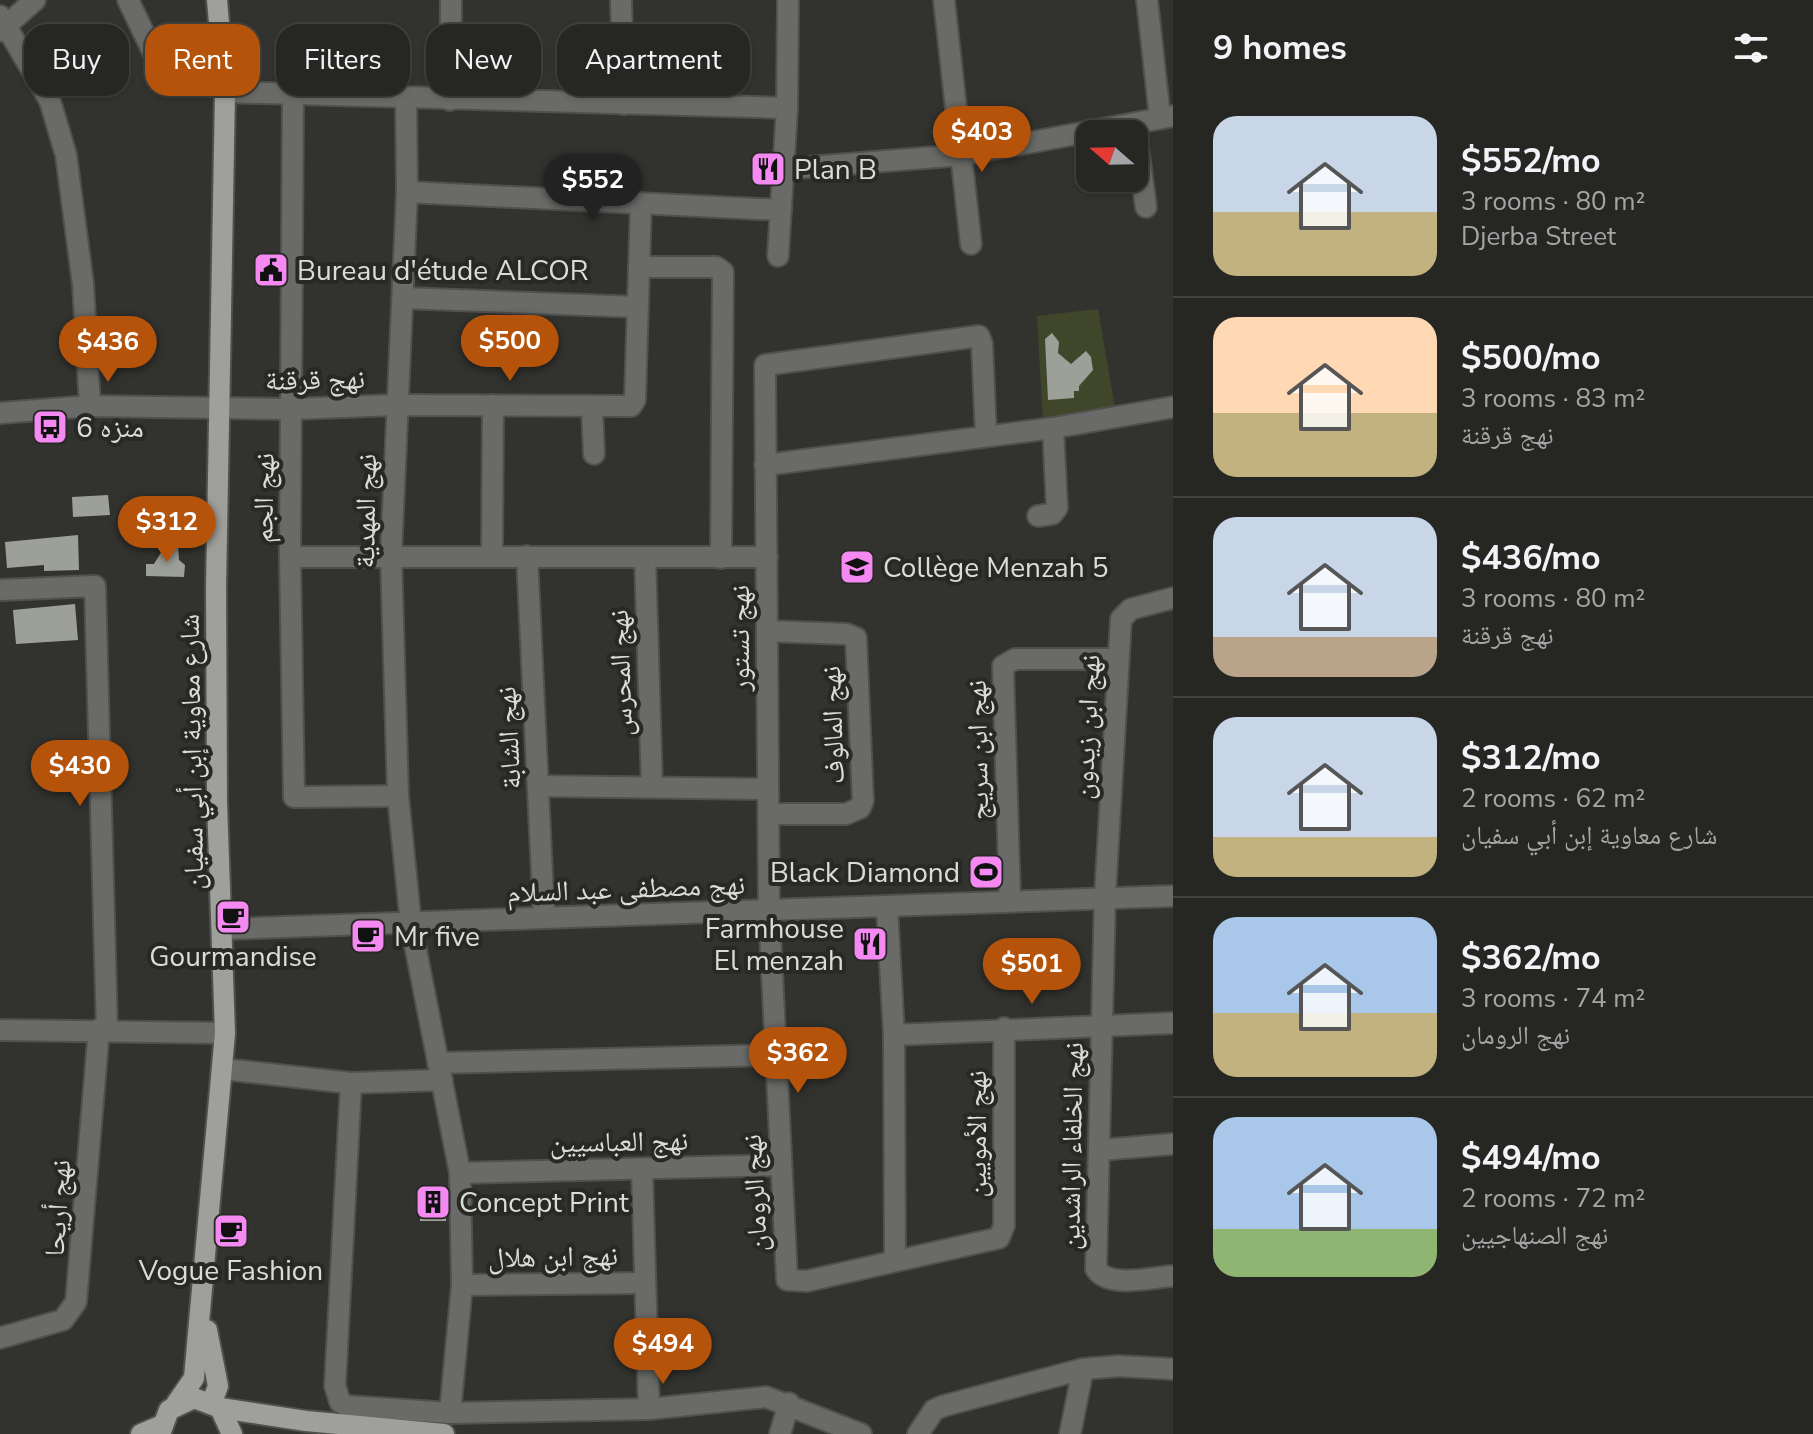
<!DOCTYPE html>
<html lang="en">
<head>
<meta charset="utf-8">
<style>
	:root { --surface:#262623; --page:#323230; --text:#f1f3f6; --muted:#a4a5a6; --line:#424341; --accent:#b45309 }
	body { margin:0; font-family:"Nunito Sans","Noto Naskh Arabic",sans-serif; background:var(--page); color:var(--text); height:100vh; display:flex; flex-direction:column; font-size:30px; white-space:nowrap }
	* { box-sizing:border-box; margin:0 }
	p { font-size:26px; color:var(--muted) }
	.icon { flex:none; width:44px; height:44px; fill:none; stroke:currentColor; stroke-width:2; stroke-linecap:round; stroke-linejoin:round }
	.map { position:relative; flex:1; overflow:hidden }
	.panel { display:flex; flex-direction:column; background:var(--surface); width:640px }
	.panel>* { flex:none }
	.top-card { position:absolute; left:24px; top:24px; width:760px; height:72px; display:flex; gap:16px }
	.needle { width:52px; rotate:290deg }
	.controls { position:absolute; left:1076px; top:120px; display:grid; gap:16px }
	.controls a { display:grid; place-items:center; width:72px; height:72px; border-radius:16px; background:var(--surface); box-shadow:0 2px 6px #0004,0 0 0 2px var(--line); font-size:40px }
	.price { position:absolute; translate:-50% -68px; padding:0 18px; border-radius:28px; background:var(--accent); color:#fff; font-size:26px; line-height:52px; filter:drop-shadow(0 2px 4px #0008) }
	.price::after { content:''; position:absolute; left:50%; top:48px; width:24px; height:18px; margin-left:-12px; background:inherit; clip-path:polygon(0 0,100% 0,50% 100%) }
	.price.current { background:#222; color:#fff }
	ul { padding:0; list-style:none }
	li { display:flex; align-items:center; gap:24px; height:200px; padding:0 40px }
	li+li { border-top:2px solid var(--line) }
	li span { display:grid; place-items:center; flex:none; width:224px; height:160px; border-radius:24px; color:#555 }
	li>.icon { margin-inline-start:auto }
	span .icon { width:96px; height:96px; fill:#fffc; stroke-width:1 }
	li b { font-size:34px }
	h2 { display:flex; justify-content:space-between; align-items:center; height:96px; padding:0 40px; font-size:34px }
	.tag { padding:0 28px; border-radius:24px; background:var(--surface); box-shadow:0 2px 6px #0004,0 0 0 2px var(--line); font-size:28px; line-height:72px }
	.tag.current { background:var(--accent); color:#fff }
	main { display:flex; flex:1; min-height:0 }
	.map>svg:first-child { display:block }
</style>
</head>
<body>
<main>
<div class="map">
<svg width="1173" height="1434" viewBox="0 0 1173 1434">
	<rect width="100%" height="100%" fill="#32332f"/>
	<path fill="#40462a" d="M1098,309L1115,408L1043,422L1037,316Z"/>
	<g fill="#9d9f99">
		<path d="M1052,333L1059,342L1058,353L1071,364L1086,351L1091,357L1093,370L1079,386V391H1074V398L1048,400L1045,339Z"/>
		<path d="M108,495L110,515L73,517L72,497Z"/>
		<rect x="170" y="505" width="19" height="25"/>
		<path d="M78,535L79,570L44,571V565L7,568L5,542Z"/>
		<path d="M178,545L179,560L185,565L184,577L146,576V564H154L165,546Z"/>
		<path d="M75,604L78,640L16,644L13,610Z"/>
		<path d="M420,1194L447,1195L446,1221H420Z"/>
	</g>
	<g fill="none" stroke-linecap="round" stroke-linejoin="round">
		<defs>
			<g id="minor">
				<path d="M128,0L153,52"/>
				<path d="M621,0L624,104"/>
				<path d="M944,0L971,244"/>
				<path d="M1147,0L1160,118"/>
				<path d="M0,16L50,101L66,155L83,284L90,406"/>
				<path d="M0,31L35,0"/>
				<path d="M225,92L787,108"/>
				<path d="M293,94L290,557L294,797L398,796"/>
				<path d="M406,98L407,192L391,556L398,796L411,925L460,1173L462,1285L450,1413"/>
				<path d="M450,100L451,0"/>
				<path d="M1135,124L1146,207"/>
				<path d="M784,169L962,155L1173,116"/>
				<path d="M407,192L781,210"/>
				<path d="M778,256L787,108L788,0"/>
				<path d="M639,267H716L723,272L721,558"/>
				<path d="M403,298L638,307"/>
				<path d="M592,408L594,454"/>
				<path d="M0,413L90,406L292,409L395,405L631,406L635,400L641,203"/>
				<path d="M986,436L982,344L979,336L765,365L769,911L787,1280L807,1281L999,1238L1004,1226V1028"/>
				<path d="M765,465L1053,428L1173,407"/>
				<path d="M1038,516L1052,514L1057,508L1053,428"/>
				<path d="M492,556L493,405"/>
				<path d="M527,556L544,917"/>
				<path d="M290,557H767"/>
				<path d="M645,557L652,787"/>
				<path d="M0,590L95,586L107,1030"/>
				<path d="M1173,598L1131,609L1121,619L1105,896L1096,1269C1109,1289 1152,1277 1173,1276"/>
				<path d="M767,631L846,634L856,638L863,801L860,808L846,814H769"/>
				<path d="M538,786L768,789"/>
				<path d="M1010,901L1003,666L1015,659H1117"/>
				<path d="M887,907L894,1035L895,1260"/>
				<path d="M224,929L1173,896"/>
				<path d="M0,1030L225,1033"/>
				<path d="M894,1035L1173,1023"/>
				<path d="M438,1063L774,1055"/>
				<path d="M223,1069L351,1083L442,1080"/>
				<path d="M351,1083L335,1386L340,1402L347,1406L450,1413L649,1409L766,1397L861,1434"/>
				<path d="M1100,1150L1173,1144"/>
				<path d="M642,1169L649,1409"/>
				<path d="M460,1173L780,1165"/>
				<path d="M462,1285L645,1283"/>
				<path d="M0,1338L63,1320L76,1302L99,1029"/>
				<path d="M780,1434L789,1403"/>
				<path d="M918,1434L934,1410L943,1406L1083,1369L1118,1366L1173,1369"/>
				<path d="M1070,1434L1083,1369"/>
			</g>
			<g id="major">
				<path d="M207,1330L218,1386L212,1402"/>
				<path d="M176,1404L194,1378L225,1033L217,802L216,588L225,92L217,0"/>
				<path d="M220,1408L306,1421L444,1434"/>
				<path d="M141,1434L160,1426"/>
				<path d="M160,1434L169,1410L194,1398L220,1408L232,1434"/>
			</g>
		</defs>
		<use href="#minor" stroke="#50514e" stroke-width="24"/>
		<use href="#major" stroke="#50514e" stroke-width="24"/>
		<use href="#minor" stroke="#6a6a68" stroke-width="20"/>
		<use href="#major" stroke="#9fa09c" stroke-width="20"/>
	</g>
	<defs>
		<symbol id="restaurant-square" viewBox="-11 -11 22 22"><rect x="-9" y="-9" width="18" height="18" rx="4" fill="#f389f1" stroke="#282925"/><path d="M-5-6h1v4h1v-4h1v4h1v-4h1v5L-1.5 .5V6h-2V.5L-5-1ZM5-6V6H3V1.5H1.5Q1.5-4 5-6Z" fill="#111"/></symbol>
		<symbol id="civic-square" viewBox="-11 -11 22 22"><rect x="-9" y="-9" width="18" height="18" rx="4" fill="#f389f1" stroke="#282925"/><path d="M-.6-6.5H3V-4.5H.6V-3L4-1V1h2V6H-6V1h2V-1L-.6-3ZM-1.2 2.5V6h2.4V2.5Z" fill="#111"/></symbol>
		<symbol id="bus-square" viewBox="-11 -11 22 22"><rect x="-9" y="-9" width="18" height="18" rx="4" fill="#f389f1" stroke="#282925"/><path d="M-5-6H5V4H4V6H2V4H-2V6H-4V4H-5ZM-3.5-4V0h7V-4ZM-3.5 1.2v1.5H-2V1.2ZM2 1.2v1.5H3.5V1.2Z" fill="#111"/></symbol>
		<symbol id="school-square" viewBox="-11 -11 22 22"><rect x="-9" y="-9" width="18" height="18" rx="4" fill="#f389f1" stroke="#282925"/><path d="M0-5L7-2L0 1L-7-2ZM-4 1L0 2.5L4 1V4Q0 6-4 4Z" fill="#111"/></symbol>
		<symbol id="stadium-square" viewBox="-11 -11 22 22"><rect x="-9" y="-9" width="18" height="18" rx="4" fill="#f389f1" stroke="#282925"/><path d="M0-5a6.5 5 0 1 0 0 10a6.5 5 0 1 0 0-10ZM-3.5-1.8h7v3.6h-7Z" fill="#111"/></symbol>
		<symbol id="cafe-square" viewBox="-11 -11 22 22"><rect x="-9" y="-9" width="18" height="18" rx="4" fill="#f389f1" stroke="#282925"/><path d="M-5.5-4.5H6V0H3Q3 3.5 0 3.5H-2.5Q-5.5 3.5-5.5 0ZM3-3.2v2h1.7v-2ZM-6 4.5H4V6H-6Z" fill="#111"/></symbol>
		<symbol id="building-square" viewBox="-11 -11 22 22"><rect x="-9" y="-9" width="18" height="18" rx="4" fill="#f389f1" stroke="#282925"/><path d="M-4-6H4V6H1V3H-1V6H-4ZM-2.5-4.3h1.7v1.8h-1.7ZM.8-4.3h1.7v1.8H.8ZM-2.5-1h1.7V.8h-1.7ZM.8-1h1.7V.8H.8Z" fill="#111"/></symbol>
	</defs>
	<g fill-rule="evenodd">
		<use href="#restaurant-square" x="748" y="149" width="40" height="40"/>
		<use href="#civic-square" x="251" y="250" width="40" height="40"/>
		<use href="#bus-square" x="30" y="407" width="40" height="40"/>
		<use href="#school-square" x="837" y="547" width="40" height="40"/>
		<use href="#stadium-square" x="966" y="852" width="40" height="40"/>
		<use href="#cafe-square" x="213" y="897" width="40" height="40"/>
		<use href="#cafe-square" x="348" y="916" width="40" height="40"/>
		<use href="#restaurant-square" x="850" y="924" width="40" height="40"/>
		<use href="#building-square" x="413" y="1182" width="40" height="40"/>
		<use href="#cafe-square" x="211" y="1211" width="40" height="40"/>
	</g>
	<g text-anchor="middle" stroke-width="8" stroke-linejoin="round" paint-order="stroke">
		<g font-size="28" fill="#dbdcd9" stroke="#282925" text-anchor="start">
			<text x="794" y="179">Plan B</text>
			<text x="297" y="280">Bureau d'étude ALCOR</text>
			<text x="76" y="437">منزه 6</text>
			<text x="883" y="577">Collège Menzah 5</text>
			<text x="960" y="882" text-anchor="end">Black Diamond</text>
			<text x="844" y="938" text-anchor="end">Farmhouse<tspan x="844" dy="32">El menzah</tspan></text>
			<text x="394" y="946">Mr five</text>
			<text x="233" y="966" text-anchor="middle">Gourmandise</text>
			<text x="459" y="1212">Concept Print</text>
			<text x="231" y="1280" text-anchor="middle">Vogue Fashion</text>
		</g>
		<g font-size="28" fill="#dbdcd9" stroke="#282925">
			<text transform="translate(315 379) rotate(-1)" y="10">نهج قرقنة</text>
			<text transform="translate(263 498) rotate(-89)" y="10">نهج الجم</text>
			<text transform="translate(365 511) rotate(-89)" y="10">نهج المهدية</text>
			<text transform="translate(739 638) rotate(-90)" y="10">نهج تستور</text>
			<text transform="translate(620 673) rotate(-92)" y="10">نهج المحرس</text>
			<text transform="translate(832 725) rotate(-92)" y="10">نهج المالوف</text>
			<text transform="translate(1086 727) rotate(-87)" y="10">نهج ابن زيدون</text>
			<text transform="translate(508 738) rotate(-93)" y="10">نهج الشابة</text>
			<text transform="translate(977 750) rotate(-91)" y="10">نهج ابن سريج</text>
			<text transform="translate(191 752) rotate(-91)" y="10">شارع معاوية إبن أبي سفيان</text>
			<text transform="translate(626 888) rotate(-2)" y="10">نهج مصطفى عبد السلام</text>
			<text transform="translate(976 1134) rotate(-90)" y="10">نهج الأمويين</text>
			<text transform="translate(619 1141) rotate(-1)" y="10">نهج العباسيين</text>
			<text transform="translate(1071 1146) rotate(-89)" y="10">نهج الخلفاء الراشدين</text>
			<text transform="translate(754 1193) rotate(-93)" y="10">نهج الرومان</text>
			<text transform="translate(57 1208) rotate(-86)" y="10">نهج أريحا</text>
			<text transform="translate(553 1256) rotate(-1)" y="10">نهج ابن هلال</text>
		</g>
	</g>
</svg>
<div class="controls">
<a><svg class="needle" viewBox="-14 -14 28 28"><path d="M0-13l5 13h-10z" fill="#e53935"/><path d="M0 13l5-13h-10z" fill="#a4a5a6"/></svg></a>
</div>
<b class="price" style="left:982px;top:174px">$403</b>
<b class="price current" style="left:593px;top:222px">$552</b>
<b class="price" style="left:510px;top:383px">$500</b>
<b class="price" style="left:108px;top:384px">$436</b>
<b class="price" style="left:167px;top:564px">$312</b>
<b class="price" style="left:80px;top:808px">$430</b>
<b class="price" style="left:1032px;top:1006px">$501</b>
<b class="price" style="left:798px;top:1095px">$362</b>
<b class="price" style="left:663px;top:1386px">$494</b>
<div class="top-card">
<a class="tag">Buy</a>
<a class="tag current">Rent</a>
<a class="tag">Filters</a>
<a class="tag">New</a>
<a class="tag">Apartment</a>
</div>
</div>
<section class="panel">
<h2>9 homes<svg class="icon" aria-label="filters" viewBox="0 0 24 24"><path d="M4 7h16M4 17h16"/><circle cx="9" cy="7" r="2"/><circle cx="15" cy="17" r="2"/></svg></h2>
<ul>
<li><span style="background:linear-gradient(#c9d6e8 60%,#c2b280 0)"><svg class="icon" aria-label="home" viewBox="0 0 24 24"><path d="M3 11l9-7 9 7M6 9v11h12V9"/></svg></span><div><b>$552/mo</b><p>3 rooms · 80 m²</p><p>Djerba Street</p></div></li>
<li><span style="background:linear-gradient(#ffd9b3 60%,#c2b280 0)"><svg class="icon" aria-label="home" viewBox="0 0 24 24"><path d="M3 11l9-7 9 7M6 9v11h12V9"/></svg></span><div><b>$500/mo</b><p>3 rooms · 83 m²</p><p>نهج قرقنة</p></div></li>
<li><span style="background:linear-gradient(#c9d6e8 75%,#b9a48a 0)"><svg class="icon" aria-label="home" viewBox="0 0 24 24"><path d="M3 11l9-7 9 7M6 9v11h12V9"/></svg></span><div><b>$436/mo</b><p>3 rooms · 80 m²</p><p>نهج قرقنة</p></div></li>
<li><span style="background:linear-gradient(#c9d6e8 75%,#c2b280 0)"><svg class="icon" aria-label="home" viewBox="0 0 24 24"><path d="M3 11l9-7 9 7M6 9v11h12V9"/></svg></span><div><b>$312/mo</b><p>2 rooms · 62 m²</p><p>شارع معاوية إبن أبي سفيان</p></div></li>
<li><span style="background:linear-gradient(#a9c7e8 60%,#c2b280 0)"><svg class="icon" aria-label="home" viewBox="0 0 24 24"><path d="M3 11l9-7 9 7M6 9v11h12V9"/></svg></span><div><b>$362/mo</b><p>3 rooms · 74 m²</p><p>نهج الرومان</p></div></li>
<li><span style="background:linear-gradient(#a9c7e8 70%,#8fb573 0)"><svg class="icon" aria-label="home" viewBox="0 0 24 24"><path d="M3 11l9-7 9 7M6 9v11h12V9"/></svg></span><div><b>$494/mo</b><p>2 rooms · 72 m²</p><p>نهج الصنهاجيين</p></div></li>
</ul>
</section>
</main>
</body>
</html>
